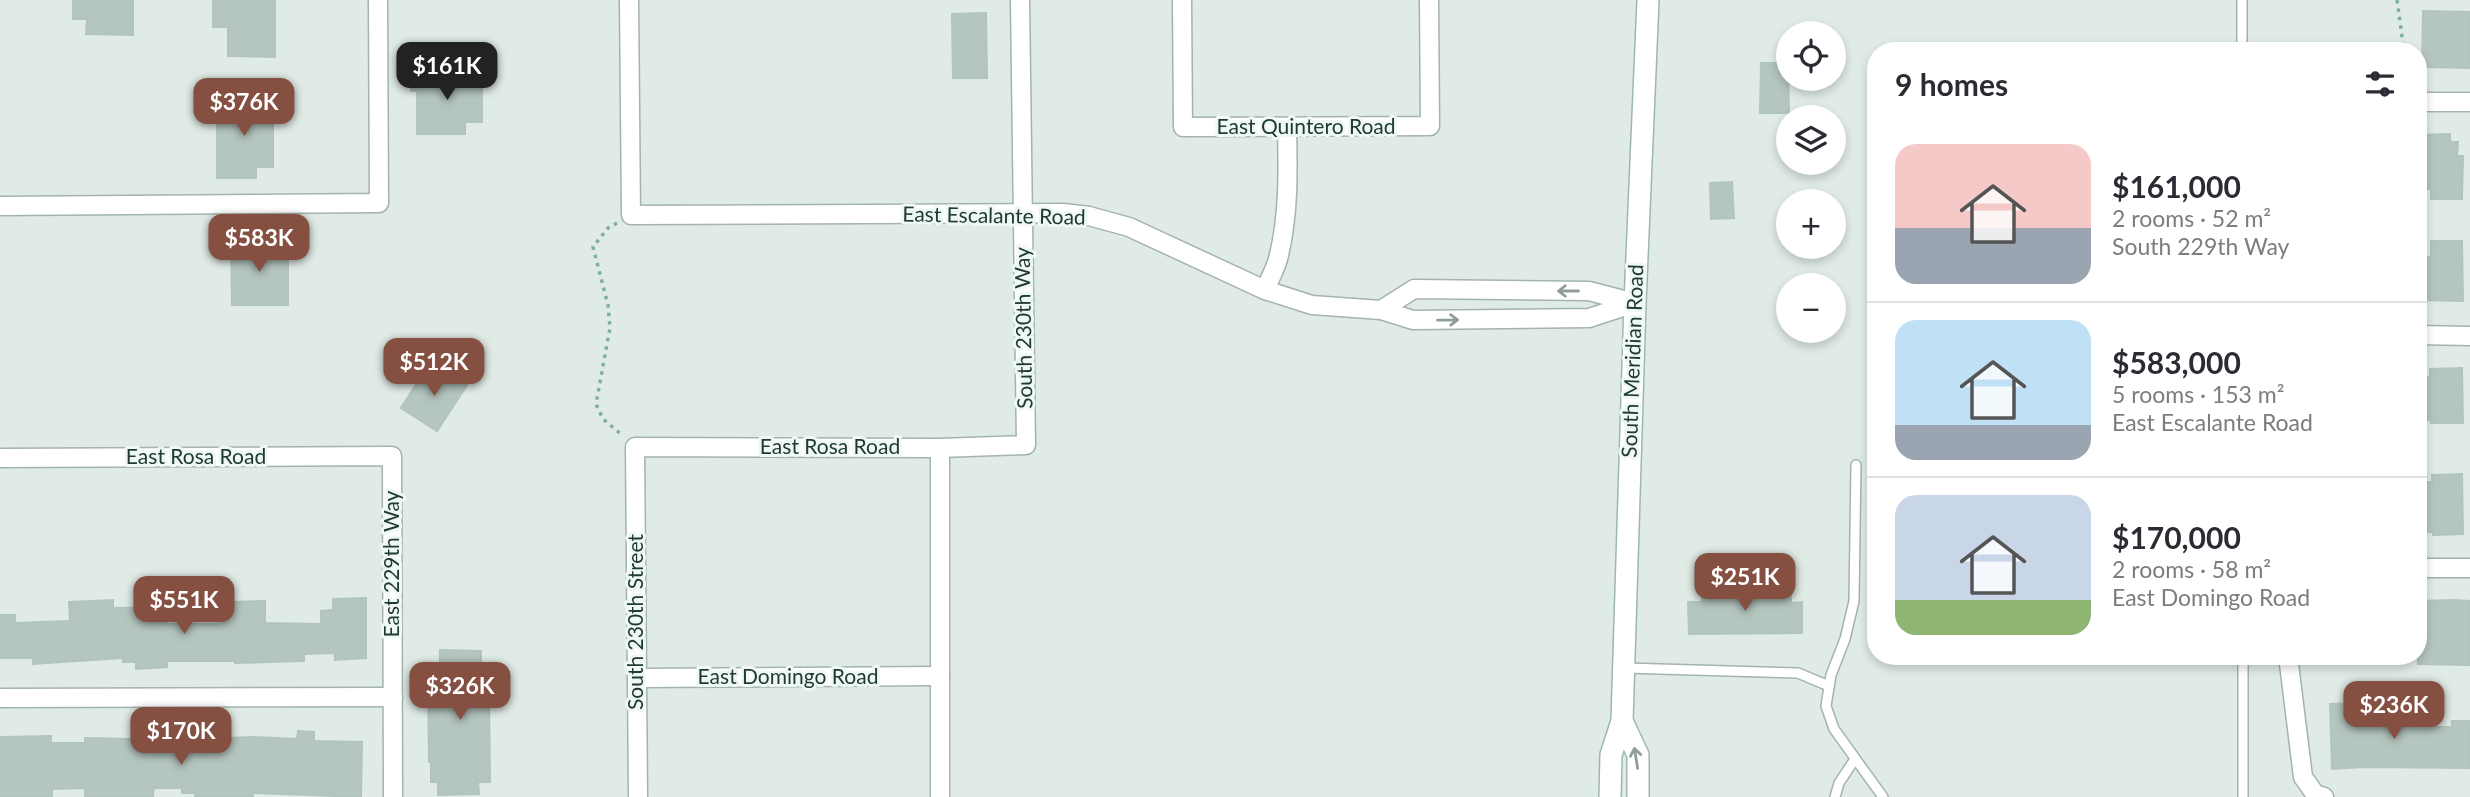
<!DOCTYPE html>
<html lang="en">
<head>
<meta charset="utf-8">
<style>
	:root { --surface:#fff; --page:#f2f2f3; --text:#2b2b33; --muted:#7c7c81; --line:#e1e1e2; --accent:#854f42 }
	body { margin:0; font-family:Lato,sans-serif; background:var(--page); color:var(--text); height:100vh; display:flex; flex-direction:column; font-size:26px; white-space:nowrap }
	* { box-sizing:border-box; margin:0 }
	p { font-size:23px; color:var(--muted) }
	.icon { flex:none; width:38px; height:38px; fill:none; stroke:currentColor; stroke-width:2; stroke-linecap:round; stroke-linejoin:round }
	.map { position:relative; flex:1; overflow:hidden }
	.panel { position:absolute; left:1867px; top:42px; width:560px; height:623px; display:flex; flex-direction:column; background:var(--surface); border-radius:28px; box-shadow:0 4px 10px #0003 }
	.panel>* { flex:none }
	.fabs { position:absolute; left:1776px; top:21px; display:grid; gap:14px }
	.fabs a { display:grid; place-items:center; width:70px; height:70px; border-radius:50%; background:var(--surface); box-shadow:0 4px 10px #0003; font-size:35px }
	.price { position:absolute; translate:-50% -60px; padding:0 16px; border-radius:14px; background:var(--accent); color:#fff; font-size:23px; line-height:46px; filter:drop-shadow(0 2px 4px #0008) }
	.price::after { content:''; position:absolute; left:50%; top:42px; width:21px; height:16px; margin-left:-10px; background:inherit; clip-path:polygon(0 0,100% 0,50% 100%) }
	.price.active { background:#222; color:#fff }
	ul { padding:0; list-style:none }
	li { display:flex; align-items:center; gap:21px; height:175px; padding:0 28px }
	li+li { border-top:2px solid var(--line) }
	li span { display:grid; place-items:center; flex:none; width:196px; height:140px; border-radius:21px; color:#555 }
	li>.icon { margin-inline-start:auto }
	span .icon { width:84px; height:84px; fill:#fffc; stroke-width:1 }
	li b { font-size:30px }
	h2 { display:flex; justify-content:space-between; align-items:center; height:84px; padding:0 28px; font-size:30px }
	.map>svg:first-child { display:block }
</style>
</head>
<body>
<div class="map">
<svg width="2470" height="797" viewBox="0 0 2470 797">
	<rect width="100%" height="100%" fill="#e0ebe6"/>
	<g fill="#b5c6bf" stroke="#b2c5bd" stroke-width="2">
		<path d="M73,0H133V35L86,34L87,19H73Z"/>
		<path d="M213,0H275V57L228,56V27H213Z"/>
		<path d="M2423,11L2470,12V68L2422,67Z"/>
		<path d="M986,13L987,78H953L952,14Z"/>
		<path d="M1761,63H1788L1789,113H1760Z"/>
		<path d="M411,74H482V122H465V134H417V91H411Z"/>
		<path d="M217,101H273V167H256V178H217Z"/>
		<path d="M2450,134V142H2458L2457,156H2463L2462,199H2431V189H2418V135Z"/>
		<path d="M1732,182L1734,218L1711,219L1710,183Z"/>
		<path d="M231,236H252V247L288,248V305H232Z"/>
		<path d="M2431,241H2462L2463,301L2418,300V258L2431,257Z"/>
		<path d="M440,367L467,385L437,431L401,408L424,372L433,378Z"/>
		<path d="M2462,368L2463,423H2431V420H2418V377H2430V369Z"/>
		<path d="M2462,474L2463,534L2433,535V532H2418V482H2432V475Z"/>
		<path d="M1791,591V603L1802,602V633L1689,634L1688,602H1702V592Z"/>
		<path d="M366,598V658L335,660V653L304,654V661L235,663V661H167V667L136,669V662H123V658L33,664V658H0V615H15V623L70,621L69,602L113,600V608L166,607L167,624H221V613L233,612L232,602L265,601V623L321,624V611L333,610V599Z"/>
		<path d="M2454,600L2470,601V665L2418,664V601Z"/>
		<path d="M440,650L481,651V664H493L492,696H489L490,782H478L479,794L438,795V782H431V762H429L428,683H433L434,663H440Z"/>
		<path d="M2362,703V711H2406L2405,727H2452V721H2470V768L2363,767L2332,769L2330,704Z"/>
		<path d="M298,731L314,732V741L362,742L361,797L253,793V797H195V793H182V788H154L153,797H85V788L52,789V797H0V737L51,736V743H85V738L184,740L252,737L297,739Z"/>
	</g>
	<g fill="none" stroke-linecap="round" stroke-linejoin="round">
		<defs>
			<g id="lane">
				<path d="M2242,0V51"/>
				<path d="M1856,465L1854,601L1845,639L1831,675L1826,706L1834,729L1883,797"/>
				<path d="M1625,668L1798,673L1829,686"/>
				<path d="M1835,797L1839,783L1855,759"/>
				<path d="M2243,797V656"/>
			</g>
			<g id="street">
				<path d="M629,0L631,215L1063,213L1089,216L1129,227L1265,290L1312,305L1381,310L1413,320L1589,318L1635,303"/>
				<path d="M1182,0L1183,127L1430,126L1429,0"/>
				<path d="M2418,102H2470"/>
				<path d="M0,206L379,203L378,0"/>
				<path d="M1265,290C1269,280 1275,270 1278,259C1289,216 1288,171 1287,127"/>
				<path d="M1381,310L1414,289L1589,291L1635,303"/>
				<path d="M2418,335L2470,336"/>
				<path d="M940,448V797"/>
				<path d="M0,458L392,456L393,797"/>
				<path d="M2418,568H2470"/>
				<path d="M2288,656L2303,777L2315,794L2324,797"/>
				<path d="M637,678L940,676"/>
				<path d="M0,698L393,697"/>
				<path d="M638,797L635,447L940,448L1026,445L1020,0"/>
			</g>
			<g id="secondary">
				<path d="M1622,721L1638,755V797"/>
				<path d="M1610,797L1611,755L1622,721L1635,303L1648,0"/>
			</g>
		</defs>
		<use href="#lane" stroke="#a3b3ad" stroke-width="12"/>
		<use href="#street" stroke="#a3b3ad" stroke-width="21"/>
		<use href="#secondary" stroke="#9eb7ae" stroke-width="24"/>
		<g stroke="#7fafa0" stroke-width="3.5" stroke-dasharray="3.5 5" stroke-linecap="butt">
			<path d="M2397,0L2404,51"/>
			<path d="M617,223L608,228L593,247L608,305L610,328L596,404L603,419L623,436"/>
		</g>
		<use href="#lane" stroke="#fff" stroke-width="9"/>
		<use href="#street" stroke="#fff" stroke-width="18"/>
		<use href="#secondary" stroke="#fff" stroke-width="21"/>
	</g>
	<defs><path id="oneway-shaft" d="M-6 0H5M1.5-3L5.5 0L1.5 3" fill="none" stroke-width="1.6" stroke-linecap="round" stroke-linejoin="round" transform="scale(1.75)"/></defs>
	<g stroke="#909d9a">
		<use href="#oneway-shaft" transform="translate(1568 291) rotate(-180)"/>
		<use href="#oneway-shaft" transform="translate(1448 320) rotate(-1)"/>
		<use href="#oneway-shaft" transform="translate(1636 758) rotate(-99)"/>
	</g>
	<g text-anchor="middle" stroke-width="6" stroke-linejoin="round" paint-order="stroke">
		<g font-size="21" fill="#203b34" stroke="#f0f8f4">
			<text x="1306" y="134">East Quintero Road</text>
			<text transform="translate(994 216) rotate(1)" y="7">East Escalante Road</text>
			<text transform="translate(1024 328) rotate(-91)" y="7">South 230th Way</text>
			<text transform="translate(1633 361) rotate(-88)" y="7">South Meridian Road</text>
			<text x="830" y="454">East Rosa Road</text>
			<text x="196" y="464">East Rosa Road</text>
			<text transform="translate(392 564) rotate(-90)" y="7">East 229th Way</text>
			<text transform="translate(636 622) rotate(-90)" y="7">South 230th Street</text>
			<text x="788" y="684">East Domingo Road</text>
		</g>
	</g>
</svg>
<div class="fabs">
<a><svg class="icon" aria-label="locate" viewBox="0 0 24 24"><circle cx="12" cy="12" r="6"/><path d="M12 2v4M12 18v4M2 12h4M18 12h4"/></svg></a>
<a><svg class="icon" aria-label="layers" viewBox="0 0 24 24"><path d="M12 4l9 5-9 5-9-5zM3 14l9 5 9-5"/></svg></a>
<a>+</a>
<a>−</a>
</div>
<b class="price active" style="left:447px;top:102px">$161K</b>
<b class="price" style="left:244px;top:138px">$376K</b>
<b class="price" style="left:259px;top:274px">$583K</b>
<b class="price" style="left:434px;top:398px">$512K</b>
<b class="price" style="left:1745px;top:613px">$251K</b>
<b class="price" style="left:184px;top:636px">$551K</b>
<b class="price" style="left:460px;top:722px">$326K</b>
<b class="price" style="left:2394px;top:741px">$236K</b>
<b class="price" style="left:181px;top:767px">$170K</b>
<section class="panel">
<h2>9 homes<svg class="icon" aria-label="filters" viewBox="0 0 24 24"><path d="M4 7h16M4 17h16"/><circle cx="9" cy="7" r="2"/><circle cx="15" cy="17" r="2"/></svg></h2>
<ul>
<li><span style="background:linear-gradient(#f6c9c9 60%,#9aa5b1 0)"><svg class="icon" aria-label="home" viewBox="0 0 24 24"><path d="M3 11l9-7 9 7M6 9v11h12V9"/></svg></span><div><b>$161,000</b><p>2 rooms · 52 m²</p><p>South 229th Way</p></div></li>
<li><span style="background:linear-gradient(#bfe0f5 75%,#9aa5b1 0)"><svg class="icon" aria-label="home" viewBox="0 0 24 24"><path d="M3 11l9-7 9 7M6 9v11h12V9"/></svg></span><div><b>$583,000</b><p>5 rooms · 153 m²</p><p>East Escalante Road</p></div></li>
<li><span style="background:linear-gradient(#c9d6e8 75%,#8fb573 0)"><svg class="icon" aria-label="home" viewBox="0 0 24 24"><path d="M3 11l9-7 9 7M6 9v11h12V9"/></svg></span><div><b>$170,000</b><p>2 rooms · 58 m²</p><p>East Domingo Road</p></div></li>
</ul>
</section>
</div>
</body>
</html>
